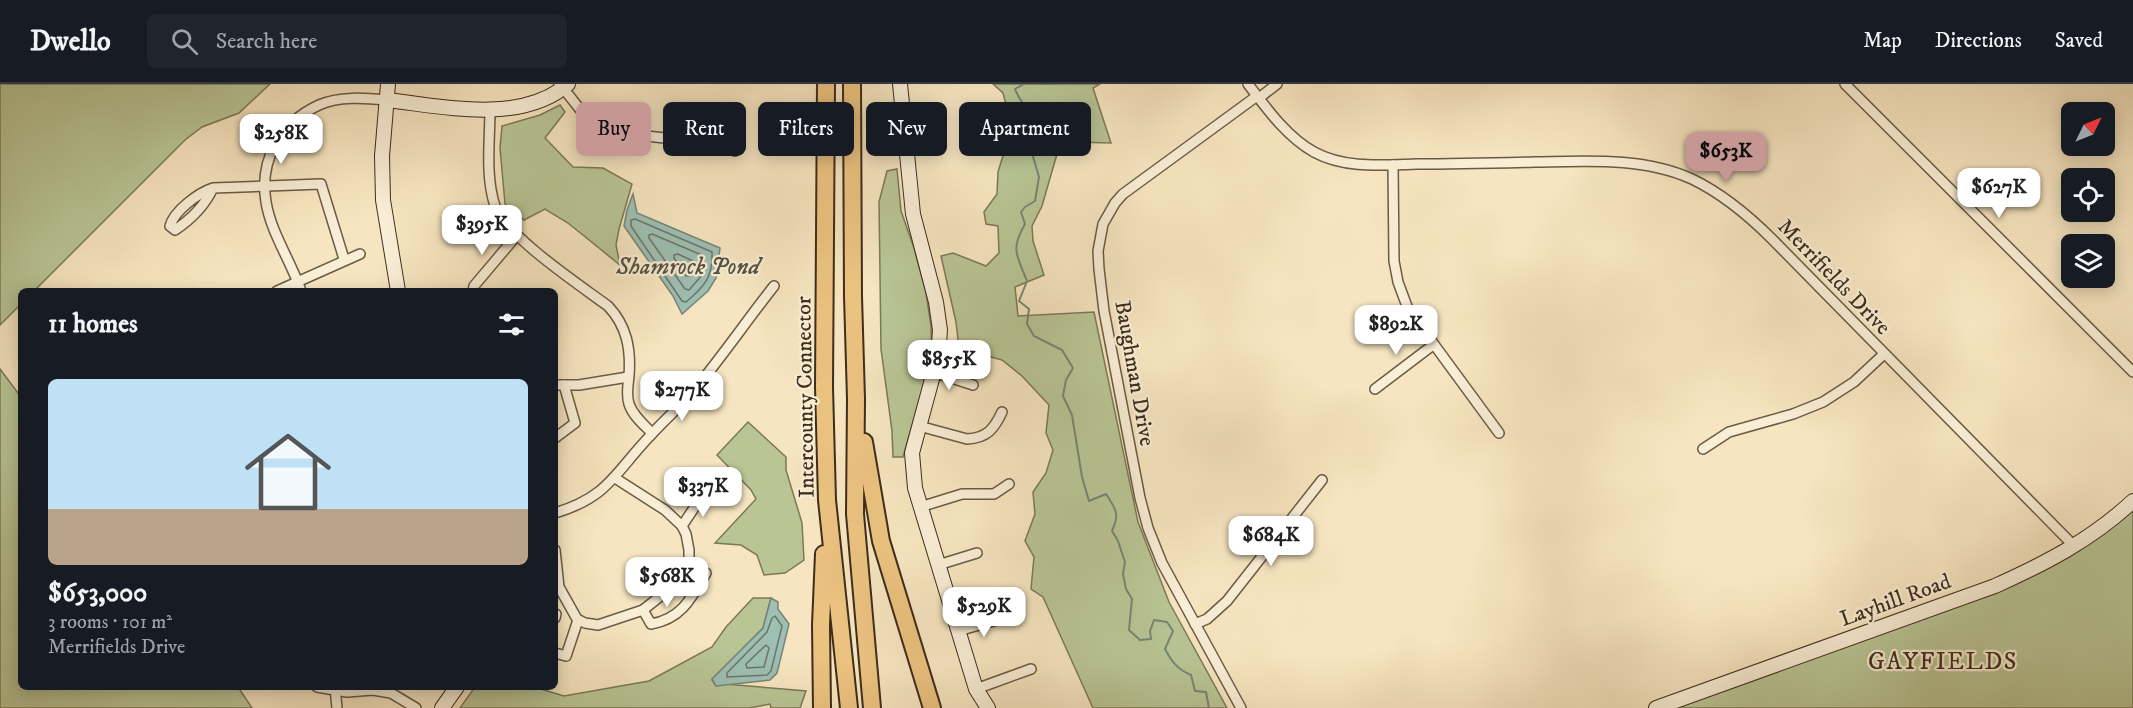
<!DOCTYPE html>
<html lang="en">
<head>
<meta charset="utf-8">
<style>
	:root { --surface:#171b24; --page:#20242c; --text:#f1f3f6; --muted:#9ea1a6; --line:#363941; --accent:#c59692 }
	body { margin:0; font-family:"IM FELL DW Pica",serif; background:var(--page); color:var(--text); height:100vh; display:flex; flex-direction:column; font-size:22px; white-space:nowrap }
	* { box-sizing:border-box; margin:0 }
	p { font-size:20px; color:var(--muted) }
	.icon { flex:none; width:33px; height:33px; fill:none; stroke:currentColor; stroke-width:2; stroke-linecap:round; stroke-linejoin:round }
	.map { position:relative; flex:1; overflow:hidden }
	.panel { position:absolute; left:18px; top:204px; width:540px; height:402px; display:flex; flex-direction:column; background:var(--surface); border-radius:9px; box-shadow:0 3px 15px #0003 }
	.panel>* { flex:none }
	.guide { position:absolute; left:576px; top:18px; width:570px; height:54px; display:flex; gap:12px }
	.needle { width:39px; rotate:47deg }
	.buttons { position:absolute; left:2061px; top:18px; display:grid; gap:12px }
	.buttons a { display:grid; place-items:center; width:54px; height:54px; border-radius:9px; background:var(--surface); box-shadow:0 3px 15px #0003; font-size:30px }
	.price { position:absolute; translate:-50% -51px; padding:0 14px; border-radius:12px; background:#fff; color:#222; font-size:20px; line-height:39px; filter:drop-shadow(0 2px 3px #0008) }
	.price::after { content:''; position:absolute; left:50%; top:36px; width:18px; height:14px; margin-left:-9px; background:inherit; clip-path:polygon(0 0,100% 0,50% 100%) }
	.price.on { background:var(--accent); color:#111 }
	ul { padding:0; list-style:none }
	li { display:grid; align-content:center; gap:12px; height:318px; padding:0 30px }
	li+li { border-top:2px solid var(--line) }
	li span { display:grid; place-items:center; height:186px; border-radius:9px; color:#555 }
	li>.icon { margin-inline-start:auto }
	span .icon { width:108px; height:108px; fill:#fffc; stroke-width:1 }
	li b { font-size:26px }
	h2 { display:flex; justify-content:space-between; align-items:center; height:72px; padding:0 30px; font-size:26px }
	.chip { padding:0 21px; border-radius:9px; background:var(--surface); box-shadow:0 3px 15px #0003; font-size:21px; line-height:54px }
	.chip.on { background:var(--accent); color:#111 }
	header { display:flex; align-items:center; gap:36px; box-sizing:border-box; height:84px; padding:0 30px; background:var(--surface); border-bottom:2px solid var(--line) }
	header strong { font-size:28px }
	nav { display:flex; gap:33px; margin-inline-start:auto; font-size:21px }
	.search { width:420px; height:54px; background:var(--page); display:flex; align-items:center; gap:15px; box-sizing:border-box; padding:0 21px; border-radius:9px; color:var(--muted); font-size:22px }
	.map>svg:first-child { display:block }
</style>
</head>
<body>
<header>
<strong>Dwello</strong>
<div class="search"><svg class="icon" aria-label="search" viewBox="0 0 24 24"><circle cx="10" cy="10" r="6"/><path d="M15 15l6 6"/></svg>Search here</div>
<nav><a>Map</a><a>Directions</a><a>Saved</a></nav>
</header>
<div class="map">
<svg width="2133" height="624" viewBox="0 0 2133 624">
	<rect width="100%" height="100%" fill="#f6e5c0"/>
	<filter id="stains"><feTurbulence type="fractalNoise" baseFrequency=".00333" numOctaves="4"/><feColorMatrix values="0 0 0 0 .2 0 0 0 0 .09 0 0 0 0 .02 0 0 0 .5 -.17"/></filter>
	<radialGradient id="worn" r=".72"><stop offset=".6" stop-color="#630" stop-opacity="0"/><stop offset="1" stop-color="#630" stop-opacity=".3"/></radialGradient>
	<g fill="#b9c595" stroke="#7b7958" stroke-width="1.5">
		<path d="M0,0H270L239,29L202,43L185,56L34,207H21V220L0,241Z"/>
		<path d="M993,0H1100L1093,4L1111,59L1072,58L1057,70L1042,122L1032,142L1033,157L1044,191L1015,203L1018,232L1094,228L1138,438L1169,518L1227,624H1093L1043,513L1031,505L1034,473L1025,457L1035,430L1033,408L1046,389L1053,366L1046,349L1049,321L1022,292L1002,276L959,264L956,238L941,172L953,169L986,182L999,169L998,142L986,140L984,128L997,110L998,88L1006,62L1001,39L1008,28L1003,9Z"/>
		<path d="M560,21L565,28L545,54L573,83L603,84L632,100L619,145L616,161L620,181L568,139L545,125L524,136L505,120L500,64L502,42L540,31Z"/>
		<path d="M897,85L901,127L914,164L926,209L931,242L932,271L903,373H893L892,347L881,265L879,118L887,87Z"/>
		<path d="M0,285L21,313V603H238L252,624H0Z"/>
		<path d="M748,338L786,373V386L802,439L804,476L785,489L764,491L757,471L741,461L715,459L756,415L751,406L717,371Z"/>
		<path d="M2133,417V624H1656L2025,492Z"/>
		<path d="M753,514H771L763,544L712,596L716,602L725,600L806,607L800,624H771L770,620L749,624H460L475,603H534L564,612L649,597L712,563L726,543Z"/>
	</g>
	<g fill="#9dbfb4" stroke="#778577" stroke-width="1.5">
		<path d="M633,110L637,129L720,164L716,194L708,207L682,230L673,212L624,142L627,126Z"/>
		<path d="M771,514L778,518V525L789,540L777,589L770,596L716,602L712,595L763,544Z"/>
	</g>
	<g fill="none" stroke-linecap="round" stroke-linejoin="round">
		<g stroke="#6d7668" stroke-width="1.5">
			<path d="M635,135L712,168C713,193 705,202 686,218L682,217L631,142V136Z"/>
			<path d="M652,150L704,172L703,190L689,206L685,205L649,154V151Z"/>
			<path d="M678,170L695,178L694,186L690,192H686L674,174V171Z"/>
			<path d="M775,532L782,542L771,587L767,591L727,593V589L767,548L772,534Z"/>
			<path d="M766,561L769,564L764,583L747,584L746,580Z"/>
		</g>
		<g stroke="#778577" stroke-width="2">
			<path d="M1024,0L1015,5C1020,19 1031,29 1039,42L1032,69L1039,93L1035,117L1025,123L1021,128L1025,140C1010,166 1017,171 1027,197L1019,217L1029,225L1027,240L1034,252L1062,266L1073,284L1066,296L1063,312L1072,331L1082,393L1089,417L1106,410C1116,426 1120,429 1112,447L1118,457L1125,478L1123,490L1126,505L1132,515L1129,546L1140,556L1151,555L1150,547L1154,536L1167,538L1173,547L1165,565C1172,578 1177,585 1191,591L1195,607L1206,608L1209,624"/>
			<path d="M1039,0H1051"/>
		</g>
		<defs>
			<g id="street">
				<path d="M559,0C577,18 585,40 611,48L709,59L735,67"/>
				<path d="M1248,0C1267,25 1287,53 1314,68C1345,85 1383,81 1417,80C1456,80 1496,79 1535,78C1587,77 1644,73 1692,95C1723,110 1748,131 1772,155L2074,462"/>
				<path d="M1845,0L2133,288"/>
				<path d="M1259,14L1277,0"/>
				<path d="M490,25C490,56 485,92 495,122C506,152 581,202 608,222C627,242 631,265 629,292C628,301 626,311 629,320C633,332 644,341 652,349"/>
				<path d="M1393,81L1394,177L1398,198L1408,225L1499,349"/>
				<path d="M213,104C205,121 190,136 175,146L170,142C174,127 198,109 213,104L321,100L344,175"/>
				<path d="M277,207L360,170"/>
				<path d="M301,207C291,177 271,149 266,118C259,76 280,39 319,21C339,12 365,14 386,16"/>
				<path d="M473,207L474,202L517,151"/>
				<path d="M933,288L973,301"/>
				<path d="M555,301H579L628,293"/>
				<path d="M1375,305L1433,261"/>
				<path d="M919,342L967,355C987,354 994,345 1002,328"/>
				<path d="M555,354L575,339L564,301"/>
				<path d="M1703,365L1729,348L1793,330L1823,318L1854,298L1884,270"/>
				<path d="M678,415L686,402L702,412L682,442"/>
				<path d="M920,423L962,410H994L1009,400"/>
				<path d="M555,429C608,413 614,390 649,353C664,336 682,321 696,304C723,271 748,235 774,202"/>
				<path d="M555,466L559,503L577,535L585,539L598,541L643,526L678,498L689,475V466L686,450L682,442L665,426L615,394"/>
				<path d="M938,481L977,469"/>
				<path d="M643,526L651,540C682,535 692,513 706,489"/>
				<path d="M555,534L556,530"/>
				<path d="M1195,540L1207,535L1227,517L1322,396"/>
				<path d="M958,547L1004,534"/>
				<path d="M555,569L566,572L578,536"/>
				<path d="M317,603L347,608L373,606L391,609L416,624"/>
				<path d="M335,603L337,624"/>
				<path d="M976,605L1031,585"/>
				<path d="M1241,624L1162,479L1148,444L1140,414L1104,227L1099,185L1098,167L1103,140L1115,119L1123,110L1257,12"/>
			</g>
			<g id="secondary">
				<path d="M388,0L382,72L383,116L398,207"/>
				<path d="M900,0L913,130L936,218L940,246L938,273L912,369L915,404L976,605L988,624"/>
				<path d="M386,16C443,22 521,41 568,0"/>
				<path d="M442,624L457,603"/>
				<path d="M1656,624L1995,502C2046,479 2091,456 2133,417"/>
			</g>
			<g id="highway">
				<path d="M826,0L824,303L827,416L849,624"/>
				<path d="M852,0L853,212L856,315L855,430L872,624"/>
				<path d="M864,358L881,457L932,624"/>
				<path d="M822,624L821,541L824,470"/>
			</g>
		</defs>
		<use href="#street" stroke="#6b5b44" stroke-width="12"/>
		<use href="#secondary" stroke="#3d2d1b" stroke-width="16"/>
		<use href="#highway" stroke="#3d2d1b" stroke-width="20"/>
		<use href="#street" stroke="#f9eed6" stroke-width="9"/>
		<use href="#secondary" stroke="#f9eed6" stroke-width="14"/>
		<use href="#highway" stroke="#ebc280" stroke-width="16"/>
	</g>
	<g text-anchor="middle" stroke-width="4.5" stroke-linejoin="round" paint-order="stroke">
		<g font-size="22" fill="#3d2d1b" stroke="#f9eed6">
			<text transform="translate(1835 192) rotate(46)" y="8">Merrifields Drive</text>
			<text transform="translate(1136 289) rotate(80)" y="8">Baughman Drive</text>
			<text transform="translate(804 313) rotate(-91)" y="8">Intercounty Connector</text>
			<text transform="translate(1895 515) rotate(-20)" y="8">Layhill Road</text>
		</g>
		<g font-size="24" font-style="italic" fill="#555241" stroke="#f9eed6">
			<text x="688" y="190">Shamrock Pond</text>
		</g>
		<g font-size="24" letter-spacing="1.5" fill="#3d2d1b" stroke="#f9eed6">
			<text x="1943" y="585">GAYFIELDS</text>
		</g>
	</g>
	<rect width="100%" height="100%" filter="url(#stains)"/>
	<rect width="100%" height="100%" fill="url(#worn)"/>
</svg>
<div class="buttons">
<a><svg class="needle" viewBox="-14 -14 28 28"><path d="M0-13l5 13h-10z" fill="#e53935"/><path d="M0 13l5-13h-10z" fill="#9ea1a6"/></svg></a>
<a><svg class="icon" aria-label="locate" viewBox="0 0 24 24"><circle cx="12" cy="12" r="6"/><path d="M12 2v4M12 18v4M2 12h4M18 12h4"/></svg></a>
<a><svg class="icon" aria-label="layers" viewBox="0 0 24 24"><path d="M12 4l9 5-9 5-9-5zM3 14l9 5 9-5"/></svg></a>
</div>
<b class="price" style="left:281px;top:81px">$258K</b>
<b class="price on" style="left:1726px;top:99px">$653K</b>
<b class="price" style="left:1999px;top:135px">$627K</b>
<b class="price" style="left:482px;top:172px">$395K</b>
<b class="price" style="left:1396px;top:272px">$892K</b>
<b class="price" style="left:949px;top:307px">$855K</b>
<b class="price" style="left:682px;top:338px">$277K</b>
<b class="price" style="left:703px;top:434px">$337K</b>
<b class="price" style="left:1271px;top:483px">$684K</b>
<b class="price" style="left:667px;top:524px">$568K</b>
<b class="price" style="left:984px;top:554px">$529K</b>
<div class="guide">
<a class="chip on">Buy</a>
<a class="chip">Rent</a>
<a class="chip">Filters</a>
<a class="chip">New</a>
<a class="chip">Apartment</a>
</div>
<section class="panel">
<h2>11 homes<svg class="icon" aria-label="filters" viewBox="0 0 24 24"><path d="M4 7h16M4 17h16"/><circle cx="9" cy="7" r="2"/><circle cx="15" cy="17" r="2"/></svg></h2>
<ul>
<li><span style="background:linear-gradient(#bfe0f5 70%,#b9a48a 0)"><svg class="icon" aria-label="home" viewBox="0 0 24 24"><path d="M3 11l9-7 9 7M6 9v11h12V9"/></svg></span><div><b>$653,000</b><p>3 rooms · 101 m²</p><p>Merrifields Drive</p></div></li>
</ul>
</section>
</div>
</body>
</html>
